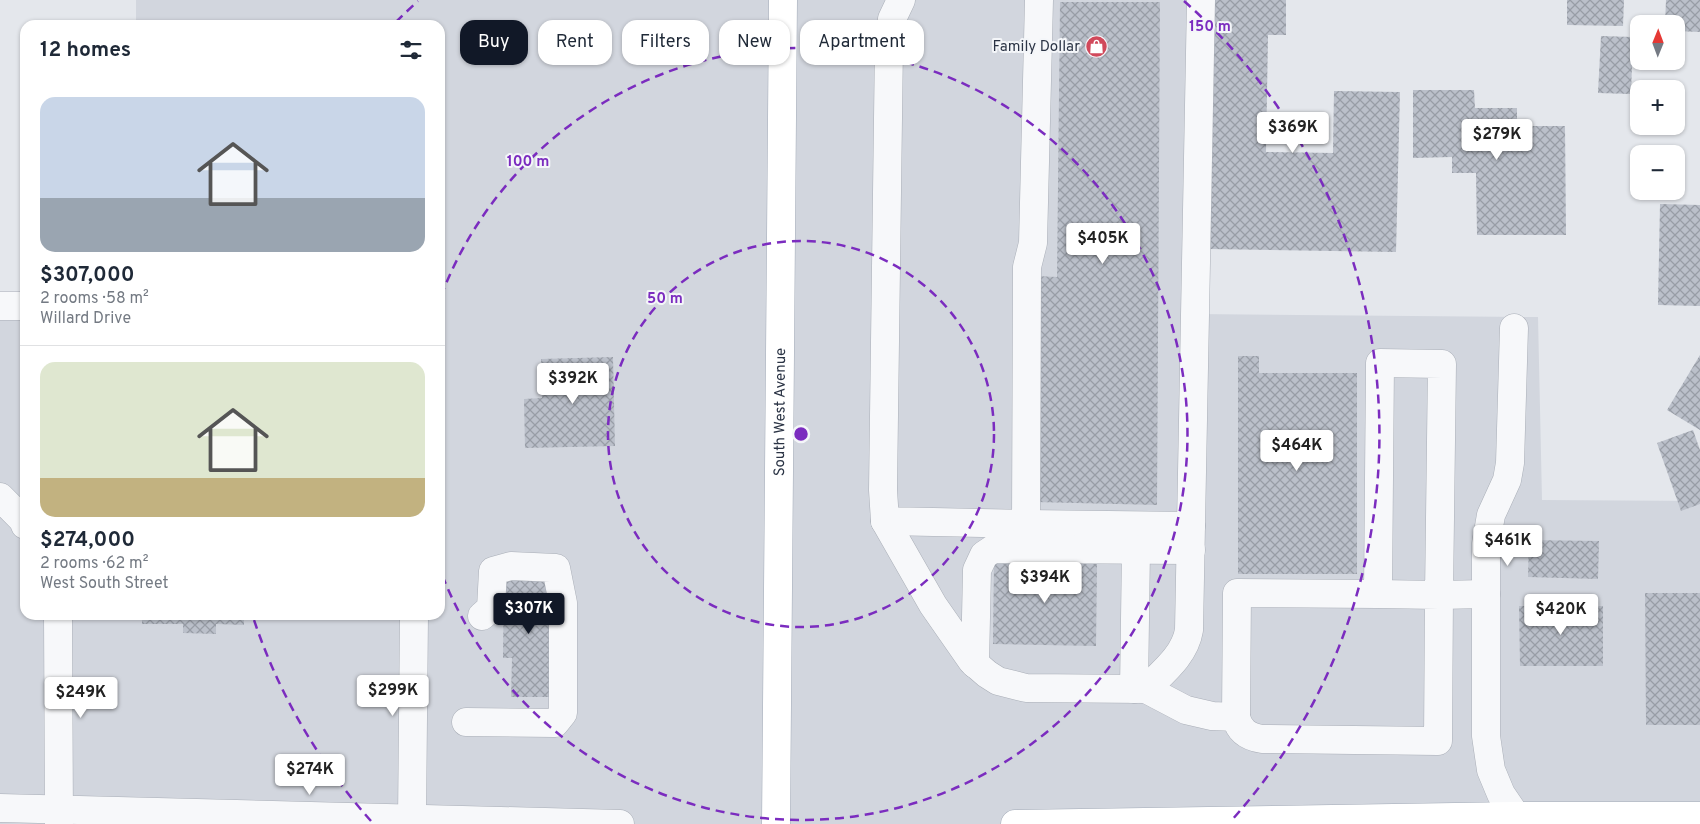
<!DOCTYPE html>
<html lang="en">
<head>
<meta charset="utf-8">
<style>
	:root { --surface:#fff; --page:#f6f6f7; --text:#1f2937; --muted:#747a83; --line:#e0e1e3; --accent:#111827 }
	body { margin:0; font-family:Overpass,sans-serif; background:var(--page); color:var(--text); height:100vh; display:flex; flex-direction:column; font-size:19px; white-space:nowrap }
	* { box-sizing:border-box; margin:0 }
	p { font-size:16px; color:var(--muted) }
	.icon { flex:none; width:28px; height:28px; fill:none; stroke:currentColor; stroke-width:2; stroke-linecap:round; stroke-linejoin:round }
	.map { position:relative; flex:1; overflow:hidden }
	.panel { position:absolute; left:20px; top:20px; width:425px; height:600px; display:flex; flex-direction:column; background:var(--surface); border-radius:15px; box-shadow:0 1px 4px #0004 }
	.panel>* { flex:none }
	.guide { position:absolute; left:460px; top:20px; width:475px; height:45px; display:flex; gap:10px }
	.needle { width:32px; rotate:1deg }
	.fabs { position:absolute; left:1630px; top:15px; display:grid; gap:10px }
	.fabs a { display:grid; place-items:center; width:55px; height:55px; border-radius:10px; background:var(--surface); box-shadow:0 1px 4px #0004; font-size:25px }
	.price { position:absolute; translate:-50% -42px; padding:0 11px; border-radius:5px; background:#fff; color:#222; font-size:16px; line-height:32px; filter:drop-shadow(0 1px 2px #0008) }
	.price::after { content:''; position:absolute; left:50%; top:30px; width:15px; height:11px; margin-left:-8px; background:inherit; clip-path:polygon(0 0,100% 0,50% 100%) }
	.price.current { background:var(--accent); color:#fff }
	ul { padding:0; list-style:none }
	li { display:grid; align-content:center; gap:10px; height:265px; padding:0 20px }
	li+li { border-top:1px solid var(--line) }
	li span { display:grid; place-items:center; height:155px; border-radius:15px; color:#555 }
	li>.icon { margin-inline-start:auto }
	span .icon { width:90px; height:90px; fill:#fffc; stroke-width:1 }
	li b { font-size:21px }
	h2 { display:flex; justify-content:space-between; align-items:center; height:60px; padding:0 20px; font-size:21px }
	.pill { padding:0 18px; border-radius:15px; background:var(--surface); box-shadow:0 1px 4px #0004; font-size:18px; line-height:45px }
	.pill.current { background:var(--accent); color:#fff }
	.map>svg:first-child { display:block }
</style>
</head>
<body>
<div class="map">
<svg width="1700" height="824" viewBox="0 0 1700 824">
	<defs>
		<pattern id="building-cross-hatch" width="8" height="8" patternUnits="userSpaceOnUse" patternTransform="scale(1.25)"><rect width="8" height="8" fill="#bbc0ca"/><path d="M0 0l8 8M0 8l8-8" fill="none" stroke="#989da6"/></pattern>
	</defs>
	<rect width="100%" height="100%" fill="#e4e7ec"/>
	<path fill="#d2d6de" d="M136,0H1201L1194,314L1538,317L1542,500L1700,501V824H0V306H25V615H440V25H136Z"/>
	<g fill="url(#building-cross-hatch)">
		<path d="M1212,0H1286V35H1268L1266,152L1333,153L1334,91L1400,92L1396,252L1207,249Z"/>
		<path d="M1567,0H1624L1623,26L1567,25Z"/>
		<path d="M1666,0H1700V32L1676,31V24H1665Z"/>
		<path d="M1060,2H1160L1157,505L1035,502L1037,276L1057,277Z"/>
		<path d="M1601,36L1633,37L1631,94L1598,93Z"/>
		<path d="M1639,61H1673L1672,70L1639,68Z"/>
		<path d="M1413,90H1474L1475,108H1517V126H1565L1566,235H1477L1476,173H1452V157L1413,158Z"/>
		<path d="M1660,204L1700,205V306L1658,305Z"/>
		<path d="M1700,355V430L1667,410Z"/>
		<path d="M1238,356H1259V373H1357V574H1238Z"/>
		<path d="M613,357L615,446L525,448L524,399L542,398L541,359Z"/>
		<path d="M1693,430L1700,450V504L1681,511L1657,443Z"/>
		<path d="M1529,540L1599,541L1598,579L1528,577Z"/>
		<path d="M994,561L1097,564L1096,646L993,644Z"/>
		<path d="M504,578H553L552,697H511L512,658H503Z"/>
		<path d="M1645,593H1700V725H1646Z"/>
		<path d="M1519,606H1603V666H1520Z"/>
		<path d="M142,615H244V625L216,624V634L183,633V624H142Z"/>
	</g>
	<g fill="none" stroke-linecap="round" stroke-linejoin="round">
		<defs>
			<g id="minor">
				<path d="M901,0L892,19L889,44L883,490L885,521L1026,524L1027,267L1033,243L1039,0"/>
				<path d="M0,306H25"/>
				<path d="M1514,328L1510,463L1507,480L1491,515L1486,544V736L1491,770L1501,794L1516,816V824"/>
				<path d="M0,497L23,520L25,525"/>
				<path d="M885,521L933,605L972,661L987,674L998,681L1026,688L1146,689L1186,710L1212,716L1236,717"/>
				<path d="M1026,524L1191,526"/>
				<path d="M1378,594L1439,595L1438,741L1262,739C1249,737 1239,731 1236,717L1237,593L1378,594L1380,363L1442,364L1439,595L1486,594"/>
				<path d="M58,615L59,824"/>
				<path d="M975,664L977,570L984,555L993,549L1191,550"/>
				<path d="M1134,689L1136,549"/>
				<path d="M1146,689C1163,672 1185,655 1189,630L1201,0"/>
				<path d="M466,722L555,723L563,713V603L556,568L511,566L493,571L491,608L482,616"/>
				<path d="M0,808L620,824"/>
				<path d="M412,820L414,615"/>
			</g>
			<g id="major">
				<path id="s1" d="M776,824L783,0"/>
				<path d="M1015,824L1516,816H1700"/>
			</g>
		</defs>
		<use href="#minor" stroke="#a9aeb7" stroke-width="29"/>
		<use href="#major" stroke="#a3abb8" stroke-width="29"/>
		<use href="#minor" stroke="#f7f8fa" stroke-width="28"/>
		<use href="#major" stroke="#fff" stroke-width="28"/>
	</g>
	<g fill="none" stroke="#7b2cbf" stroke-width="2.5" stroke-dasharray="9 6">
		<circle cx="801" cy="434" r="193"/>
		<path d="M441 296A386 386 0 1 1 441 572"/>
		<path d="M371 821A578 578 0 0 1 253 617M396 22A578 578 0 0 1 418 1M1184 1A578 578 0 0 1 1231 821"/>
	</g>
	<defs>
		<symbol id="shop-disc" viewBox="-11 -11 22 22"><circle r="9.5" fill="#d1495b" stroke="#f4f6f9"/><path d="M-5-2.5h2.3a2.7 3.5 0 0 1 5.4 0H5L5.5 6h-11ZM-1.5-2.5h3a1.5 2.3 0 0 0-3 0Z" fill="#fff"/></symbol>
	</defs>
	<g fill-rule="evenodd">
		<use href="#shop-disc" x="1084" y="34" width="25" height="25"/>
	</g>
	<g text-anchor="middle" stroke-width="4" stroke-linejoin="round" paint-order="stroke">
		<g font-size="15" fill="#2b3445" stroke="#f4f6f9" text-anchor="end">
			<text x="1080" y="51">Family Dollar</text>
		</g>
		<g font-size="15" fill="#2b3445" stroke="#f4f6f9">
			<text dy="5" stroke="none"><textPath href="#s1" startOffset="412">South West Avenue</textPath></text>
		</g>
	</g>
	<circle cx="801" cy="434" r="8" fill="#7b2cbf" stroke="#f4f6f9" stroke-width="2.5"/>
	<g font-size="15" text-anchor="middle" font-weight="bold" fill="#7b2cbf" stroke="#f4f6f9" stroke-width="4" stroke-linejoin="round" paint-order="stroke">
		<text x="1210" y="31">150 m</text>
		<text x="528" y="166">100 m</text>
		<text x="665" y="303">50 m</text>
	</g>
</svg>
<div class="fabs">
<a><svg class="needle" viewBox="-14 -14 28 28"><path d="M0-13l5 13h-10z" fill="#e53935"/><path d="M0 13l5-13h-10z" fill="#747a83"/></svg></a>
<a>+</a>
<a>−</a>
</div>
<b class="price" style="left:1293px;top:154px">$369K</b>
<b class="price" style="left:1497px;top:161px">$279K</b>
<b class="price" style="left:1103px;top:265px">$405K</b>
<b class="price" style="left:573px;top:405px">$392K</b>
<b class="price" style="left:1297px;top:472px">$464K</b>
<b class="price" style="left:1508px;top:567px">$461K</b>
<b class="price" style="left:1045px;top:604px">$394K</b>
<b class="price current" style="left:529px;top:635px">$307K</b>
<b class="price" style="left:1561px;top:636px">$420K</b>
<b class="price" style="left:393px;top:717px">$299K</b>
<b class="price" style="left:81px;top:719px">$249K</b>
<b class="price" style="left:310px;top:796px">$274K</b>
<div class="guide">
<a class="pill current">Buy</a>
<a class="pill">Rent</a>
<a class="pill">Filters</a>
<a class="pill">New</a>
<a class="pill">Apartment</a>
</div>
<section class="panel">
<h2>12 homes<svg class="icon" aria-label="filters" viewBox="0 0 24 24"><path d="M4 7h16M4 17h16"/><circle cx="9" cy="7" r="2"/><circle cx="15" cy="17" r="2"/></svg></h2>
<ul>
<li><span style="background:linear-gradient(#c9d6e8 65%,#9aa5b1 0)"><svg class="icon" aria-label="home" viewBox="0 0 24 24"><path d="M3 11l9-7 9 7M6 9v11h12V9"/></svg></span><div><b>$307,000</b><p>2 rooms · 58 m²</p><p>Willard Drive</p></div></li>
<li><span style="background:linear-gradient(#dfe7d0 75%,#c2b280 0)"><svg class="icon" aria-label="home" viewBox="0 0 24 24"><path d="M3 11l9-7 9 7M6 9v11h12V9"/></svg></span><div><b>$274,000</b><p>2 rooms · 62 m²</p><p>West South Street</p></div></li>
</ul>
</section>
</div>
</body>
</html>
